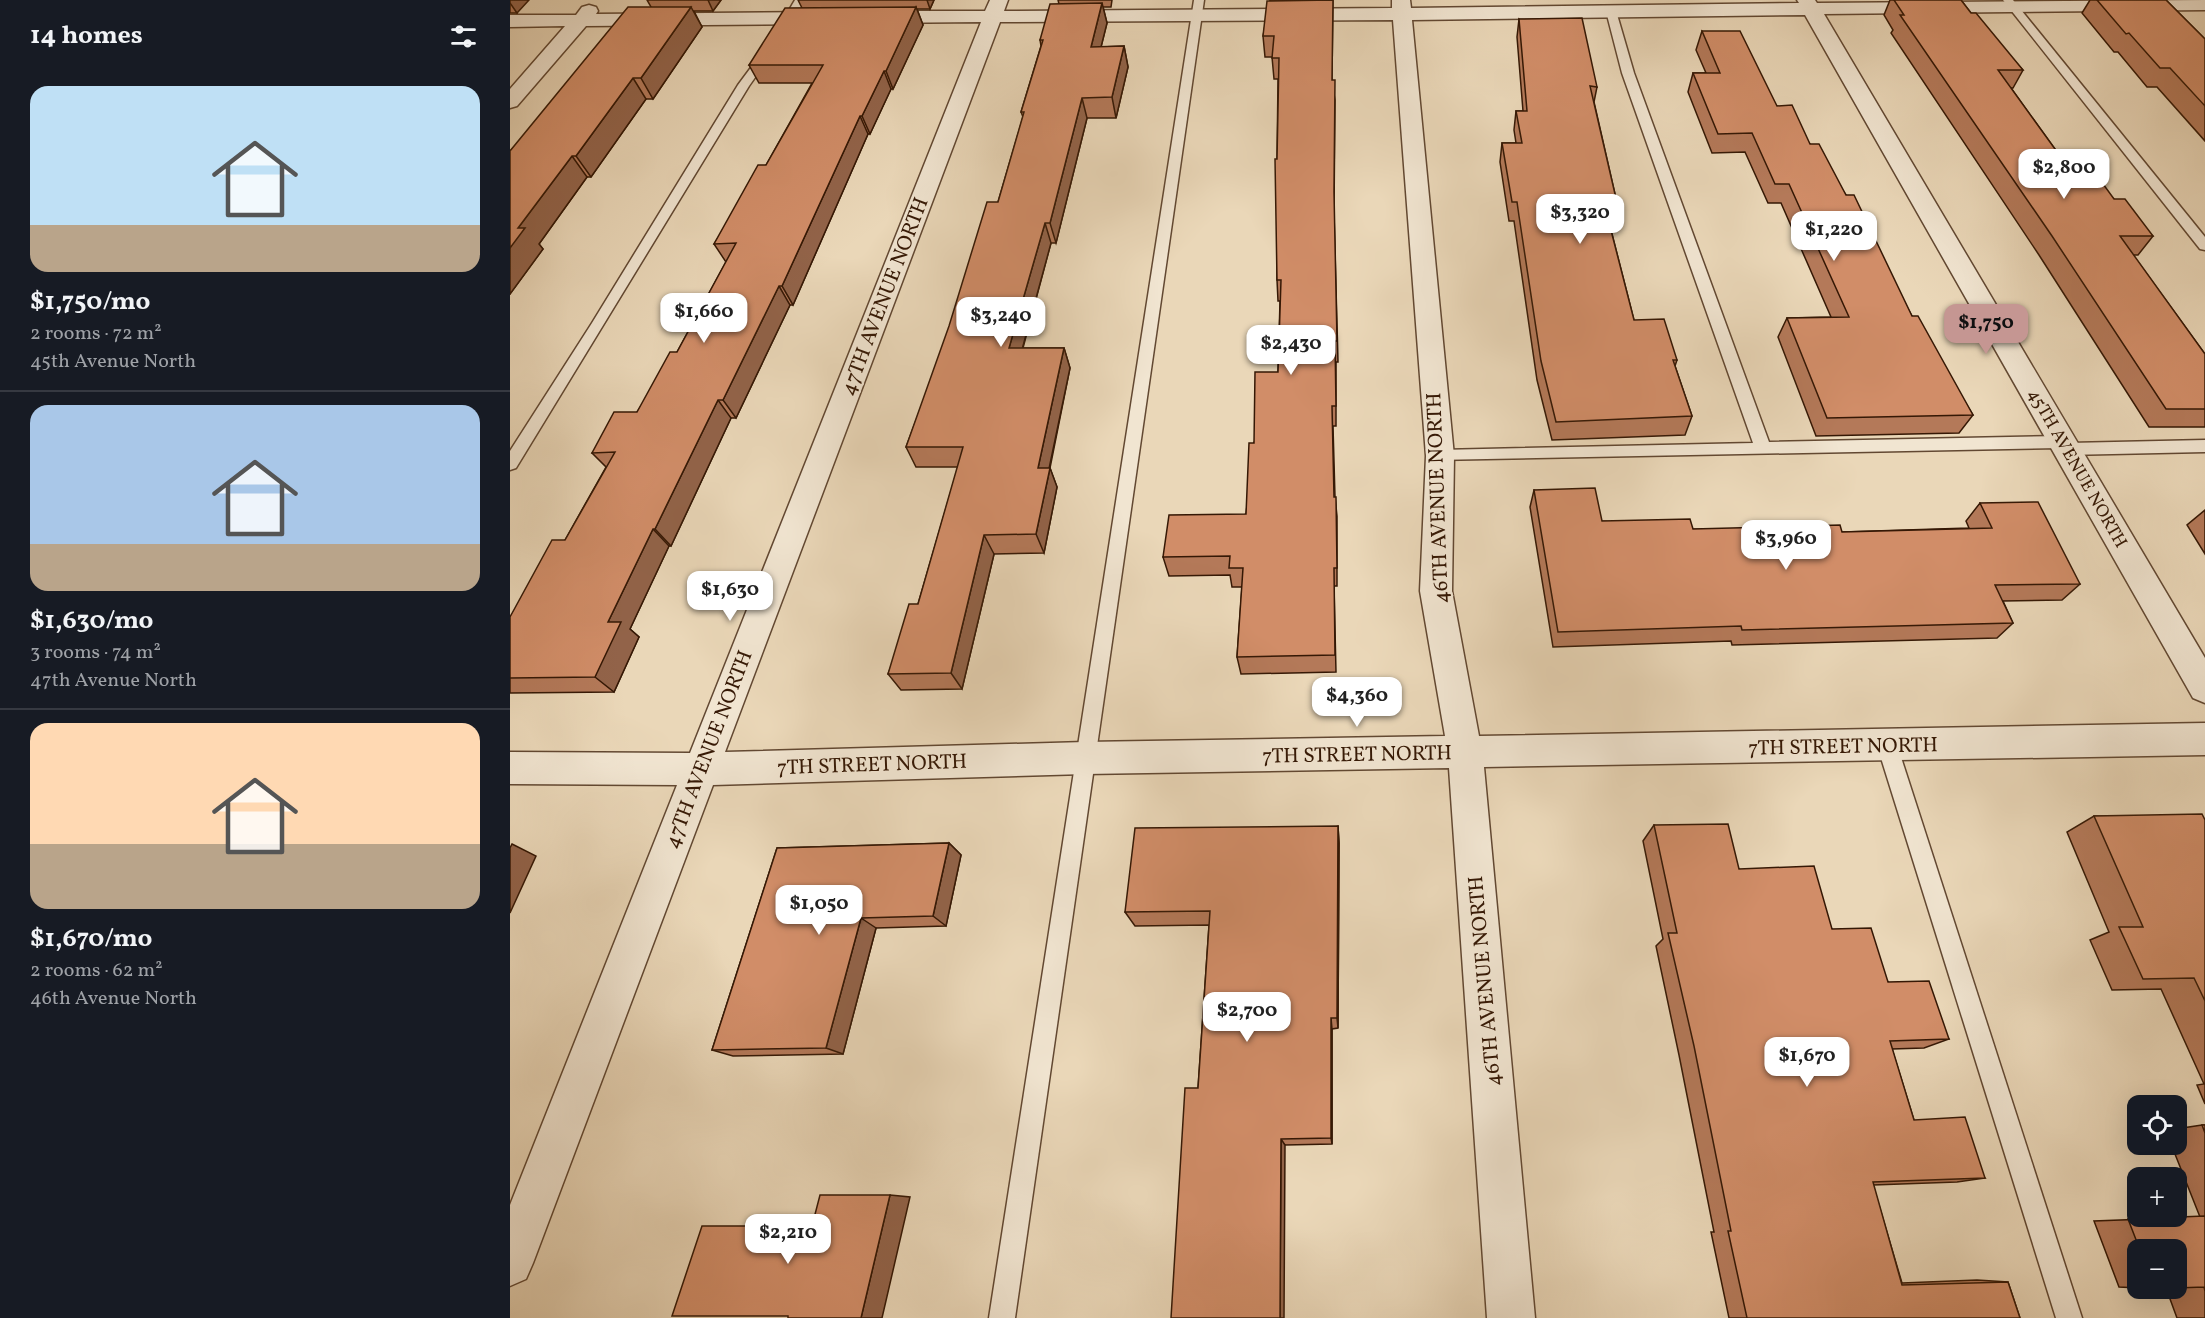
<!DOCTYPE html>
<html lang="en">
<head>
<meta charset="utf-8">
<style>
	:root { --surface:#171b24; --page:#242831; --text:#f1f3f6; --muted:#9ea1a6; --line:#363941; --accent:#c59692 }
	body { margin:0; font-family:Vollkorn,serif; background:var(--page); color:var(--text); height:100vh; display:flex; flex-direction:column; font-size:22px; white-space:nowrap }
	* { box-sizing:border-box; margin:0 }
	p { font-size:20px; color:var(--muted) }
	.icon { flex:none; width:33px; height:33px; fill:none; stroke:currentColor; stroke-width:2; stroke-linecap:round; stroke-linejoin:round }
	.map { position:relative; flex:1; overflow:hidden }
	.drawer { display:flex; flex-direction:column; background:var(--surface); width:510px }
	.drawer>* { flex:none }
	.tools { position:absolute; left:1617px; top:1095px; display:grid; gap:12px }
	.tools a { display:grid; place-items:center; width:60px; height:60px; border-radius:12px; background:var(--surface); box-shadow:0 6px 24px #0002; font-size:30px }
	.price { position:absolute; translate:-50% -51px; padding:0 14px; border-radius:12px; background:#fff; color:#222; font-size:20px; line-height:39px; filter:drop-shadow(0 2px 3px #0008) }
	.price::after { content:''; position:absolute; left:50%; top:36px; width:18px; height:14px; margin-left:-9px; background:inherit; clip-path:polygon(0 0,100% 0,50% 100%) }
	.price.selected { background:var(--accent); color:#111 }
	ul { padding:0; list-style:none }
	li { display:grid; align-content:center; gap:12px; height:318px; padding:0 30px }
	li+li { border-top:2px solid var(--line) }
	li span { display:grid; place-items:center; height:186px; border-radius:18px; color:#555 }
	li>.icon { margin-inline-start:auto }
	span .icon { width:108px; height:108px; fill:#fffc; stroke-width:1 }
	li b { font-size:26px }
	h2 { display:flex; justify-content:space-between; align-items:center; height:72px; padding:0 30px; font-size:26px }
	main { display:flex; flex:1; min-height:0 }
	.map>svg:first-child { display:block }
</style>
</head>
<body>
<main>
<section class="drawer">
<h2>14 homes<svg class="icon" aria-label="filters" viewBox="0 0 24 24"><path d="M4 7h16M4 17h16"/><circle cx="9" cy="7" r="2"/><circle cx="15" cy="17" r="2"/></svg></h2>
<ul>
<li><span style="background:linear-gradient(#bfe0f5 75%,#b9a48a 0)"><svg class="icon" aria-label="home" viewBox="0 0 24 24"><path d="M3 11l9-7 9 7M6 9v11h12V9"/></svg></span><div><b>$1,750/mo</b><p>2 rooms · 72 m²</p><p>45th Avenue North</p></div></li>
<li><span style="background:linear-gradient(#a9c7e8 75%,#b9a48a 0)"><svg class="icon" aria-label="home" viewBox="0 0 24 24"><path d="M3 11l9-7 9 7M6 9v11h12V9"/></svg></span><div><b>$1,630/mo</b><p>3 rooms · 74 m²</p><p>47th Avenue North</p></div></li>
<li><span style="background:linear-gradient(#ffd9b3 65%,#b9a48a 0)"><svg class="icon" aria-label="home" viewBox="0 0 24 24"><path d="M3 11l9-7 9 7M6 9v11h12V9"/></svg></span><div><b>$1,670/mo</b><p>2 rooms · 62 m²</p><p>46th Avenue North</p></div></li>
</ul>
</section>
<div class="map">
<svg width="1695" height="1318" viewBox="0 0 1695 1318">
	<rect width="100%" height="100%" fill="#ead7b8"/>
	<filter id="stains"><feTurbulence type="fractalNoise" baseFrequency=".00333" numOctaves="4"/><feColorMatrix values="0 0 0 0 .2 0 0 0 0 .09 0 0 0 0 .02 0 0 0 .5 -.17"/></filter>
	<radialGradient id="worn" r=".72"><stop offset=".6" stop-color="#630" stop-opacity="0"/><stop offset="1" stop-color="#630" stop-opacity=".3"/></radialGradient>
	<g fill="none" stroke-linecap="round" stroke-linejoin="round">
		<defs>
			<g id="service">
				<path d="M285,0H295L277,31H269L268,29Z"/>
				<path d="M684,0H694L505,1318H479Z"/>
				<path d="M1493,0H1503L1695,237V250L1690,249Z"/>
				<path d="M1101,8L1106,11L1124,73L1259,442L1552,436L1557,438L1559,443L1695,440V452L1556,455L1551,453L1549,448L924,460L922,456L924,452L930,450L1243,443L1112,73L1096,11Z"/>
				<path d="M258,49L263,52L239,86L6,468L0,470V451L82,323L228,85L254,50Z"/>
				<path d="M1377,736L1384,739L1387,745L1572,1318H1546L1367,745L1370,739Z"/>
			</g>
			<g id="minor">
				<path d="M480,0H498L494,11L882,8V0H900L901,8L1289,3L1287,0H1305L1307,3L1695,0V10L1314,14L1695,658V703L1683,698L1295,15L902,20L944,456L942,591L969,736L1695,723V755L974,767L1025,1318H977L939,768L575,774L203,785L23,1263L16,1279L0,1286V1205L167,785L0,784V752L180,753L471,22L365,23L358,21L355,17L358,13L365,11H475ZM883,20L916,456L910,591L935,736L575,742L215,752L490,22Z"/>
				<path d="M79,5L86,7L88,11L86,14L313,12L320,14L323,18L320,22L313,24L76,26L7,106L0,108V89L55,26L0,27V15H66L72,7Z"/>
			</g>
		</defs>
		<use href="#service" stroke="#624832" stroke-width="3"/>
		<use href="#minor" stroke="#624832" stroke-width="3"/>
		<use href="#service" fill="#f1e5d1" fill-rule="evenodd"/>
		<use href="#minor" fill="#f1e5d1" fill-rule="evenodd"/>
	</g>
	<g fill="#b47959" stroke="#351805" stroke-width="1.5">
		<path d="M0,0L7,13H0Z"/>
		<path d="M137,0H211L203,11H184L192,27L143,99H136L81,177H77L29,244L33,249L0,294V151L141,7Z"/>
		<path d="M288,0H424L420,9H407L413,25L383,89H381L360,134H358L283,305H280L226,418H221L161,546H159L120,629L129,637L104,692L0,693V617L55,540L96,467L82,453L127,412L167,352L216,262L204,244L256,165L302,83H249L239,65L292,8Z"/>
		<path d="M548,0H602L601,7H593L597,23L591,47L614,46L618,67L606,118H577L546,243H541L513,348H554L560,368L540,468L547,487L534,553L484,554L452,689L391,690L378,674L408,604L448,467H406L396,447L488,202L513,117L511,112L531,46L530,40L549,4Z"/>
		<path d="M760,0H823L822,80L825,100L824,213L828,362H826V426H823L825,497L827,516V586H824L826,672L731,674L727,657L732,587H722L720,575L659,576L653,557L736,514L744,443L768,372L770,301H768L767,280V159L768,79H764L762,57H755L753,36Z"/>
		<path d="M1380,0H1451L1461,13L1513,70L1503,88H1501L1550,156L1604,199L1643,236L1628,255H1623L1695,354V427H1639L1529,255L1381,33L1383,30L1374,15Z"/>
		<path d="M1580,0H1656L1695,39V141L1647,87H1637L1608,52H1604L1572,13Z"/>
		<path d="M1009,19L1087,87L1084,102L1108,207L1104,226H1100L1124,320L1167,360L1165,366L1182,416L1175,435L1042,440L1027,380L1006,235L1004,221H999L990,162L992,143H1006L1004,130L1006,111H1013L1007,37Z"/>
		<path d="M1192,31L1267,106L1300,144L1336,195L1402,316L1463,415L1449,433L1306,436L1268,337L1277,318L1321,317L1271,203H1258L1235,152L1202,153L1178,92L1183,73H1196L1186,50Z"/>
		<path d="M1024,490L1092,521L1183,529L1332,532L1459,528L1456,521L1470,503L1570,584L1552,600L1493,601L1503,623L1487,638L1222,645L1221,641L1043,647L1020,507Z"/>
		<path d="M1695,510V554L1677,525Z"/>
		<path d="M1584,816L1695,820V1104L1687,1085L1694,1084L1651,989L1602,990L1580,940L1599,932L1557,832Z"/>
		<path d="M1144,825L1229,869L1322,929L1439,1039L1414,1048L1382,1049L1404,1120L1475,1178L1447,1182L1363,1185L1392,1283L1467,1280L1498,1282L1510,1318H1219L1201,1232H1204L1169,1055L1146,946L1153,939L1133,841Z"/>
		<path d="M828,826L829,843L828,1028L822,1029V1144L775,1145L688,1088L699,925L625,926L615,912Z"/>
		<path d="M439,843L451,855L436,926L366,928L333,1054L223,1056L202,1050L267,848Z"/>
		<path d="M1692,1125H1695V1318H1667L1656,1288H1666V1250H1628V1288L1609,1287L1584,1221L1690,1217L1661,1144H1666V1129Z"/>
	</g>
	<g fill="#926349" stroke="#351805" stroke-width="1.5">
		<path d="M0,0H19L7,13L0,3Z"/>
		<path d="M198,0H211L203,11Z"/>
		<path d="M417,0H424L420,9Z"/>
		<path d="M592,3L597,23L586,67L581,47Z"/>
		<path d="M181,7L192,27L143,99L131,78Z"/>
		<path d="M406,7L413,25L383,89L376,71Z"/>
		<path d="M614,46L618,67L606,118L602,97Z"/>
		<path d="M374,71L381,89L360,134L352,116Z"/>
		<path d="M123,78L136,99L81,177L66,156Z"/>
		<path d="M572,98L577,118L546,243L540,223Z"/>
		<path d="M350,116L358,134L283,305L272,286Z"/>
		<path d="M62,156L77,177L29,244L33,249L0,294V248L8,228Z"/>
		<path d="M535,223L541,243L507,368L499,348Z"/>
		<path d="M269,286L280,305L226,418L213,400Z"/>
		<path d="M554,348L560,368L535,488L528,468Z"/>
		<path d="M208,400L221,418L161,546L145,529Z"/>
		<path d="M540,468L547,487L534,553L526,534Z"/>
		<path d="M143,529L159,546L120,629L129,637L104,692L85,677L98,622Z"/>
		<path d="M474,535L484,554L452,689L441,673Z"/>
		<path d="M828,826L829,843L828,1028L827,1018Z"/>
		<path d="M439,843L451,855L436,926L423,916Z"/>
		<path d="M2,844L26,856L0,913V848Z"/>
		<path d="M351,918L366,928L333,1054L316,1048Z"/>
		<path d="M821,1018L822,1029V1144L821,1138Z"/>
		<path d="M771,1139L775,1145L774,1318H770Z"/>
		<path d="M380,1195L400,1197L372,1318H351Z"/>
	</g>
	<g fill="#d18d68" stroke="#351805" stroke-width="1.5">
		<path d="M823,0L822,80H825L824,192L827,341H825L826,406H822L824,497H826L827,568H824L825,655L727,657L733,568H719L720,556L653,557L659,515L736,514L739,443H744L745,372H768L771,280H767L765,159H767L769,58H762L764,36H753L757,1Z"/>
		<path d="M1384,0H1451L1461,13H1466L1513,70H1488L1550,156L1572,155L1604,199H1615L1643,236H1610L1695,354V409H1656L1542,236L1390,15H1394Z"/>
		<path d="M1587,0H1656L1695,39V106L1660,68H1650L1619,33L1616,34Z"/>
		<path d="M592,3L581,47L614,46L602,97L572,98L540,223H535L499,348H554L528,468H540L526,534L474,535L441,673L378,674L399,604H408L453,447H396L439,326L477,202H488L514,112H511L533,40H530L540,4Z"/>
		<path d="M118,7H181L131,78H123L66,156H62L8,228H15L0,248V151Z"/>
		<path d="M406,7L376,71H374L352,116H350L272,286H269L213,400H208L145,529H143L98,622H111L85,677L0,678V617L42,540H55L105,452L82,453L104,412H127L160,352H167L226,243L204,244L248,165H256L313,65H239L275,8Z"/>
		<path d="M1072,18L1087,87L1080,86L1108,207H1095L1124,320L1154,319L1167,360H1163L1182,416L1046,422L1031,361L1009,216L1007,202H1002L992,143H1012L1006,111H1017L1009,19Z"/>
		<path d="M1192,31H1230L1267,106L1282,105L1300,144H1309L1336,195H1344L1402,316H1408L1463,415L1317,418L1277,318L1339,317L1279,184H1265L1242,133L1208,134L1183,73H1210Z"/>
		<path d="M1085,488L1092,521L1180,519L1183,529L1330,525L1332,532L1482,528L1470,503L1528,502L1570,584L1485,585L1503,623L1232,630L1231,626L1048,632L1024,490Z"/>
		<path d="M1692,814L1695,820V1001L1684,978L1633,979L1609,927H1633L1584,816Z"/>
		<path d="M1218,824L1229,869L1304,866L1322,929L1361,928L1378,982L1419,981L1439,1039L1380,1041L1404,1120L1455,1117L1475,1178L1363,1182L1392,1285L1498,1282L1510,1318H1237L1218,1231H1221L1184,1046L1158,933H1167L1144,825Z"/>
		<path d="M828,826L827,1018H821V1138L771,1139L770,1318H661L675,1088H688L700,911L615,912L625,828Z"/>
		<path d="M439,843L423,916L351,918L316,1048L202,1050L267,848Z"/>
		<path d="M1692,1125H1695V1133Z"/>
		<path d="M310,1195H380L351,1318H278V1316H162L192,1226H302Z"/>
		<path d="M1695,1216V1291L1694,1287L1666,1288V1250H1630L1618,1219Z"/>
	</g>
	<g text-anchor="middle" stroke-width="4.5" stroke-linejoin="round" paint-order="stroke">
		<g font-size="18" fill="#351805" stroke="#f1e5d1">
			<text transform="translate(1568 468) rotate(60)" y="6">45TH AVENUE NORTH</text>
		</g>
		<g font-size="21" fill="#351805" stroke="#f1e5d1">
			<text transform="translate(374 296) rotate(-69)" y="7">47TH AVENUE NORTH</text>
			<text transform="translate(927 498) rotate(-92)" y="7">46TH AVENUE NORTH</text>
			<text transform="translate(1333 746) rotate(-1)" y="7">7TH STREET NORTH</text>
			<text transform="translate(198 749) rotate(-69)" y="7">47TH AVENUE NORTH</text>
			<text transform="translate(847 754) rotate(-1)" y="7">7TH STREET NORTH</text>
			<text transform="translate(362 764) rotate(-2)" y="7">7TH STREET NORTH</text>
			<text transform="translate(974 981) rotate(-95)" y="7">46TH AVENUE NORTH</text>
		</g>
	</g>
	<rect width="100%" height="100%" filter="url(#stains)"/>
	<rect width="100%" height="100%" fill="url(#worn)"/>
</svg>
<div class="tools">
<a><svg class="icon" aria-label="locate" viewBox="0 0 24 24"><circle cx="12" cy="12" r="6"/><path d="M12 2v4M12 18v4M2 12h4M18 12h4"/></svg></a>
<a>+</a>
<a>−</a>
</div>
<b class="price" style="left:1554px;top:200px">$2,800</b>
<b class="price" style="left:1070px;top:245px">$3,320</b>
<b class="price" style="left:1324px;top:262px">$1,220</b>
<b class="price" style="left:194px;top:344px">$1,660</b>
<b class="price" style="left:491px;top:348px">$3,240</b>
<b class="price selected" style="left:1476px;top:355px">$1,750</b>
<b class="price" style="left:781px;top:376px">$2,430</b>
<b class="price" style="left:1276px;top:571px">$3,960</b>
<b class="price" style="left:220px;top:622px">$1,630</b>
<b class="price" style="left:847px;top:728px">$4,360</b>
<b class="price" style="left:309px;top:936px">$1,050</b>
<b class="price" style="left:737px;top:1043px">$2,700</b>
<b class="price" style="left:1297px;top:1088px">$1,670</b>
<b class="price" style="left:278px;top:1265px">$2,210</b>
</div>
</main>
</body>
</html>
